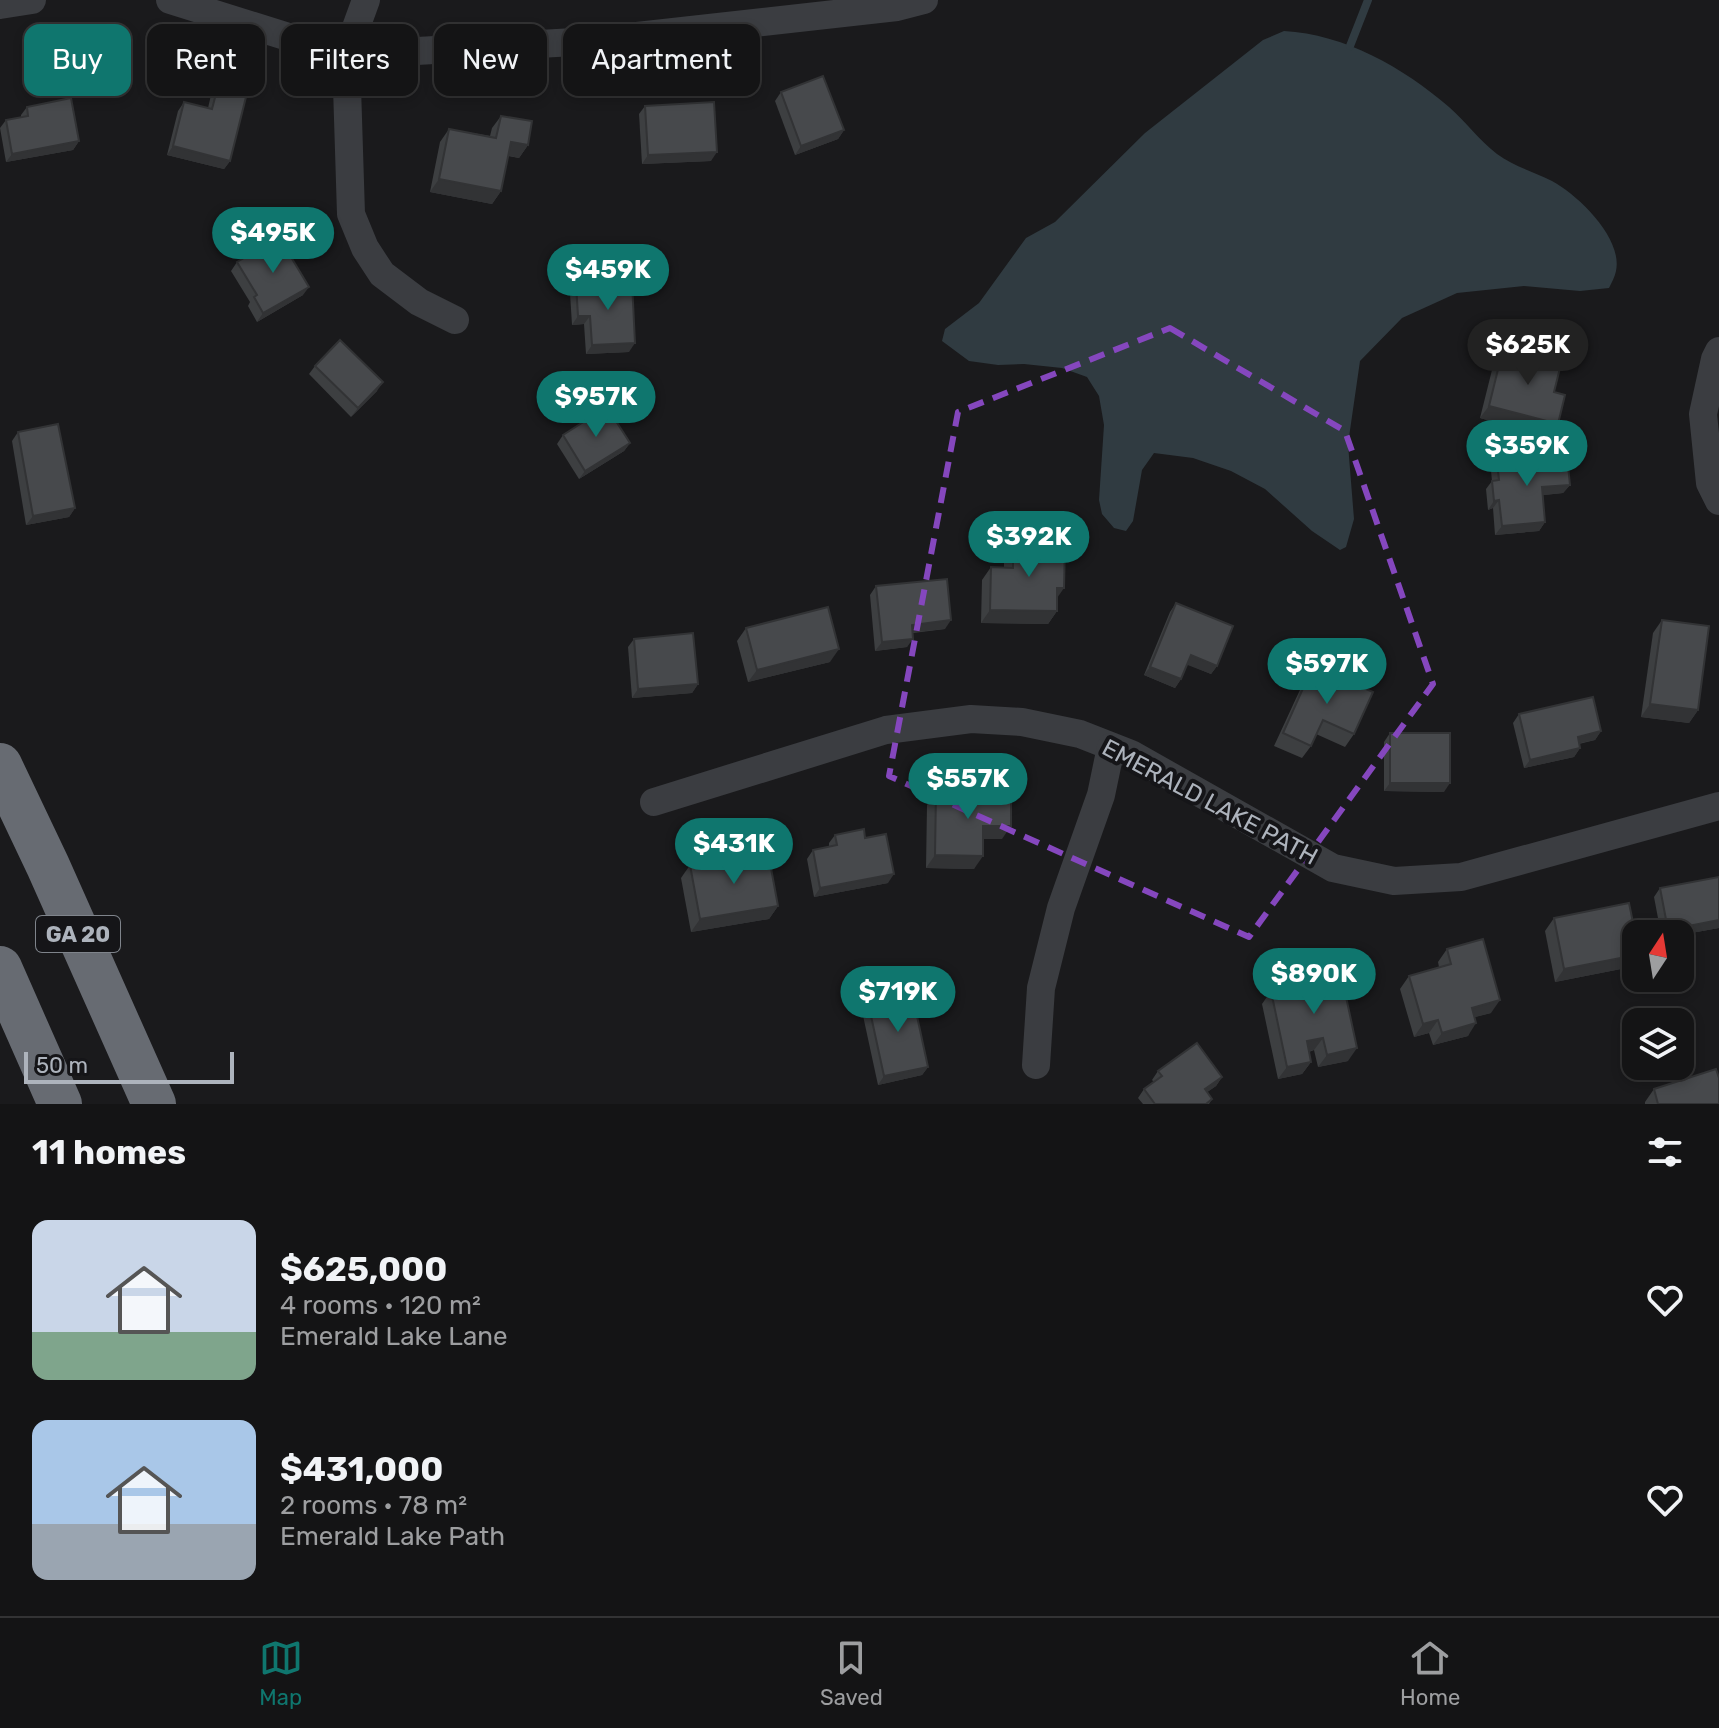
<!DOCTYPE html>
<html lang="en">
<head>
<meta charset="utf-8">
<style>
	:root { --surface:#141415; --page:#212122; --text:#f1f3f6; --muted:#9d9ea0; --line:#333334; --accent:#0f766e }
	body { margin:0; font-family:Rubik,sans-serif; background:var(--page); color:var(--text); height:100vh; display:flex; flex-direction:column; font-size:30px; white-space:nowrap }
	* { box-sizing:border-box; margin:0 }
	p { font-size:26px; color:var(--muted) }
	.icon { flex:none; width:44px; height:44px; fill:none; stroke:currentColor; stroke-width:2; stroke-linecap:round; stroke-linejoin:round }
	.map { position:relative; height:1104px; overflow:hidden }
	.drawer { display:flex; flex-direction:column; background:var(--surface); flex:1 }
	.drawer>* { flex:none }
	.hud { position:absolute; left:24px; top:24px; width:800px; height:72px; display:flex; gap:16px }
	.needle { width:52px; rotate:12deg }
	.fabs { position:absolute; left:1622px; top:920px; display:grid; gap:16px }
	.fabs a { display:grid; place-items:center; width:72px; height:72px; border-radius:16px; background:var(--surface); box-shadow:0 4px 12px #0003,0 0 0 2px var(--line); font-size:40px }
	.scale { position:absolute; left:24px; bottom:20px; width:210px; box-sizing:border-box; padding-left:8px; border:4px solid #adb3bc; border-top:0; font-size:22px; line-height:28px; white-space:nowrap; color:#adb3bc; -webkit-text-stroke:6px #151518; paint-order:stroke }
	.price { position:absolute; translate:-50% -68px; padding:0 18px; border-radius:28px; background:var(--accent); color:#fff; font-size:26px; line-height:52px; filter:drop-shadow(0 2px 4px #0008) }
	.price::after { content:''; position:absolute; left:50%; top:48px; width:24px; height:18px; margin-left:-12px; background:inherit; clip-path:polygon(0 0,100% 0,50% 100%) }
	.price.selected { background:#222; color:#fff }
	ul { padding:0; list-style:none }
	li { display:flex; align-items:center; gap:24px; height:200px; padding:0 32px }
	li span { display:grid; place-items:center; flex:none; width:224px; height:160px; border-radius:16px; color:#555 }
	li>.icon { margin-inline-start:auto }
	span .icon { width:96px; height:96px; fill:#fffc; stroke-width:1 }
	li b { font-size:34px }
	h2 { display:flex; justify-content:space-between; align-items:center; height:96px; padding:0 32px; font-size:34px }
	.pill { padding:0 28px; border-radius:16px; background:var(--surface); box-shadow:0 4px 12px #0003,0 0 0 2px var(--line); font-size:28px; line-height:72px }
	.pill.selected { background:var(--accent); color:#fff }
	.tab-bar { display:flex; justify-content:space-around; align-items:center; height:112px; border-top:2px solid var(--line); background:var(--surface); font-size:22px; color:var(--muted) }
	.tab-bar a { display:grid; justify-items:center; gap:4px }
	.tab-bar .selected { color:var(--accent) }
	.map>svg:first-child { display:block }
</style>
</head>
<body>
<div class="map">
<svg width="1719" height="1104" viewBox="0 0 1719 1104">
	<rect width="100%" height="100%" fill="#1a1a1c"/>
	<path fill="#303b41" d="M1284,31C1344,34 1404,68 1449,107C1465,121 1479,140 1497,154C1513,166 1534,172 1552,181C1578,195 1623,238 1616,271C1615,276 1612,282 1609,288L1580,291L1524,286L1457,293L1402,318L1360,361L1348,444L1354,519L1346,547L1340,550L1312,531L1265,489L1231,471L1193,458L1154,453L1142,470L1133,521L1126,531L1114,528L1102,514L1099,500L1104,425L1099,396L1087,377L1062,368L1024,364L998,365L969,361L942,341L945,329L979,303L1026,238L1055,222L1145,133L1263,40Z"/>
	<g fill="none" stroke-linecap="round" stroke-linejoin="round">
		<path stroke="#303b41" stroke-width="8" d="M1350,46L1368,0"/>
		<g stroke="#3b3d41" stroke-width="28">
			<path d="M170,0L346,55L592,41L897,7L924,0"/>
			<path d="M366,0L346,55L351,214L365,248L382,274L419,302L455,320"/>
			<path d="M0,5L32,0"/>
			<path d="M1719,351L1715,359L1703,414L1710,483L1719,501"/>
			<path d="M654,802L886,730L971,719L1022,722L1080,734L1131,754L1333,868L1394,881L1461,877L1719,806"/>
			<path d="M1036,1065L1041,988L1061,908L1101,795L1111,747"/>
		</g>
		<g stroke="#676b72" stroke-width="44">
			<path d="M0,765L48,866L154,1104"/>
			<path d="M0,968L60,1104"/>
		</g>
	</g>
	<g fill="#3d3f41">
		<path d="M218,86L230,161L224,169L167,155L178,111L184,102L208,108L211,95Z"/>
		<path d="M781,92L844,130L838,139L795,155L775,101Z"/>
		<path d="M645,106L711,161L642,164L639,114Z"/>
		<path d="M27,107L79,141L73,150L6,162L0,128L6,120L21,117V115Z"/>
		<path d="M501,116L528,145L519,158L508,156L501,191L492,204L430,192L440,142L449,129L490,136L492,128Z"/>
		<path d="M237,262L303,295L257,322L248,306L250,302L231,271Z"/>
		<path d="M576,284L629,352L586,354L584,324L572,325L570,293Z"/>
		<path d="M1503,349L1554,392L1549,437L1480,418L1494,362Z"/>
		<path d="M315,366L377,391L351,417L309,374Z"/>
		<path d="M18,432L75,508L69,517L26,525L12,441Z"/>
		<path d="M563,435L630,443L624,451L579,479L557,444Z"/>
		<path d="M1497,462L1570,485L1563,493L1543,495L1545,522L1539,531L1495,535L1493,508L1488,510L1486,489L1492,481L1491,471Z"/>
		<path d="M1013,543L1057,598V611L1048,624L981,623L982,580L991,567L1004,568V556Z"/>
		<path d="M876,586L945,629L913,633L907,647L875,651L870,595Z"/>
		<path d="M1176,603L1217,666L1211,674L1187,664L1181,679L1175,688L1144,675L1170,612Z"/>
		<path d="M1662,620L1698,710L1689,723L1641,717L1653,633Z"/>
		<path d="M746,628L830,662L748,682L737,641Z"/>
		<path d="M634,639L698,684L692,693L632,698L628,647Z"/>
		<path d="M1313,666L1354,734L1345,747L1316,734L1311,746L1302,758L1274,746L1305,679Z"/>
		<path d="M1519,714L1601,731L1595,740L1579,744L1580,748L1574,757L1524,768L1513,723Z"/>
		<path d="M1390,733L1444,792L1384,791V742Z"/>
		<path d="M936,792L1002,839H983L974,869L926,868L927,805Z"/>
		<path d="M835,835L865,838L888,883L814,897L807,859L813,850L829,847V843Z"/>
		<path d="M690,865L778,906L769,919L691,932L681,878Z"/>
		<path d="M1660,888L1719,928L1680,935V934H1661L1654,897Z"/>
		<path d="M1554,918L1631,967L1555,982L1545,931Z"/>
		<path d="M1447,949L1491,1013L1475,1017L1468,1036L1433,1045L1429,1033L1414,1037L1400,989L1409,976L1439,967L1438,962Z"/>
		<path d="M1308,970L1348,1061L1318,1067L1314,1050L1309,1052L1311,1062L1302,1074L1278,1079L1262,1004L1271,991L1299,985V983Z"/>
		<path d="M868,1002L928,1067L922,1075L878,1085L862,1011Z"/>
		<path d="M1158,1071L1222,1077L1216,1086L1207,1092L1212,1099L1209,1104H1143L1138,1098L1144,1089L1154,1082L1152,1080Z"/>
		<path d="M1654,1089L1719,1104H1645V1102Z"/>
	</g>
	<g fill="#323335">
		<path d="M844,130L838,139L795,155L801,146Z"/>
		<path d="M79,141L73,150L6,162L12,154Z"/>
		<path d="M511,142L528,145L519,158L502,154Z"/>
		<path d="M173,146L230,161L224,169L167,155Z"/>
		<path d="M717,152L711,161L642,164L648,155Z"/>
		<path d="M439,179L501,191L492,204L430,192Z"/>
		<path d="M309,287L303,295L257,322L263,313Z"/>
		<path d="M578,316H590L584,324L572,325Z"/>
		<path d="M635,343L629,352L586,354L592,345Z"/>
		<path d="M383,382L377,391L351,417L358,408Z"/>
		<path d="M1489,406L1558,424L1549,437L1480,418Z"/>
		<path d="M630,443L624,451L579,479L585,471Z"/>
		<path d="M1570,485L1563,493L1536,496L1542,487Z"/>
		<path d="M1499,500L1493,508L1488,510L1494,501Z"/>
		<path d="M75,508L69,517L26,525L33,516Z"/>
		<path d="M1545,522L1539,531L1495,535L1502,526Z"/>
		<path d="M1057,588H1064L1055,601Z"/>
		<path d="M990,610L1057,611L1048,624L981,623Z"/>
		<path d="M951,620L945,629L906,633L912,625Z"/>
		<path d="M913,639L907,647L875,651L882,642Z"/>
		<path d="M839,649L830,662L748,682L757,670Z"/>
		<path d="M1191,655L1217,666L1211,674L1185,664Z"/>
		<path d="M1150,667L1181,679L1175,688L1144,675Z"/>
		<path d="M698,684L692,693L632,698L638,689Z"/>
		<path d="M1650,704L1698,710L1689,723L1641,717Z"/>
		<path d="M1601,731L1595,740L1571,745L1578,737Z"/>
		<path d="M1580,748L1574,757L1524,768L1530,760Z"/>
		<path d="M1390,783H1450L1444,792L1384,791Z"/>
		<path d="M983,826H1011L1002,839H974Z"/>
		<path d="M935,855L983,856L974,869L926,868Z"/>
		<path d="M894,874L888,883L814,897L820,888Z"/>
		<path d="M778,906L769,919L691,932L700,919Z"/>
		<path d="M1719,920V928L1680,935V934H1665L1668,930Z"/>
		<path d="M1636,955V959L1631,967L1555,982L1564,969Z"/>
		<path d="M1500,1000L1491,1013L1463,1020L1472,1008Z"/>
		<path d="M1438,1020L1429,1033L1414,1037L1423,1024Z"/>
		<path d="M1476,1023L1468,1036L1433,1045L1442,1033Z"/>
		<path d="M1323,1038L1314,1050L1298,1054L1307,1041Z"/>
		<path d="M1357,1048L1348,1061L1318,1067L1327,1055Z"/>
		<path d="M1311,1062L1302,1074L1278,1079L1287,1067Z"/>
		<path d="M928,1067L922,1075L878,1085L884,1076Z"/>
		<path d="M1222,1077L1216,1086L1199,1098L1205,1089Z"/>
	</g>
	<g fill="#47494c" stroke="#323335" stroke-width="2">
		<path d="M823,76L844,130L801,146L781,92Z"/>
		<path d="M218,86L247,93L230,161L173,146L184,102L212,109Z"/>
		<path d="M71,98L79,141L12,154L6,120L28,116L27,107Z"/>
		<path d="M714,102L717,152L648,155L645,106Z"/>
		<path d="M501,116L532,121L528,145L511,142L501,191L439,179L449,129L496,138Z"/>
		<path d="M279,237L309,287L263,313L254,297L257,295L237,262Z"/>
		<path d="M632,282L635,343L592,345L590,316H578L576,284Z"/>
		<path d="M340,340L383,382L358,408L315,366Z"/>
		<path d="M1503,349L1561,364L1554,392L1565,395L1558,424L1489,406Z"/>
		<path d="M607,407L630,443L585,471L563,435Z"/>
		<path d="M58,424L75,508L33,516L18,432Z"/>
		<path d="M1567,456L1570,485L1542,487L1545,522L1502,526L1499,500L1494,501L1492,481L1499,480L1497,462Z"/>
		<path d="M1013,543L1065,544L1064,588H1057V611L990,610L991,567L1013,568Z"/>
		<path d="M947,579L951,620L912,625L913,639L882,642L876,586Z"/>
		<path d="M1176,603L1233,626L1217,666L1191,655L1181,679L1150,667Z"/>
		<path d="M828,607L839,649L757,670L746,628Z"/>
		<path d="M1662,620L1709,626L1698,710L1650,704Z"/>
		<path d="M693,633L698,684L638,689L634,639Z"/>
		<path d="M1313,666L1373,692L1354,734L1323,720L1311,746L1283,733Z"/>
		<path d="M1593,697L1601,731L1578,737L1580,748L1530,760L1519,714Z"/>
		<rect x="1390" y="733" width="60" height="50"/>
		<path d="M936,792L1011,793V826H983V856L935,855Z"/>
		<path d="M864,829L865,838L886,834L894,874L820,888L813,850L837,845L835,835Z"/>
		<path d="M768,852L778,906L700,919L690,865Z"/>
		<path d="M1719,877V920L1668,930L1660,888Z"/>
		<path d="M1629,903L1636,937V955L1564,969L1554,918Z"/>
		<path d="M1483,939L1500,1000L1472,1008L1476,1023L1442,1033L1438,1020L1423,1024L1409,976L1451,964L1447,949Z"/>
		<path d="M1339,964L1357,1048L1327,1055L1323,1038L1307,1041L1311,1062L1287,1067L1271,991L1310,983L1308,970Z"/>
		<path d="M912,993L928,1067L884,1076L868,1002Z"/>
		<path d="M1197,1043L1222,1077L1205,1089L1212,1099L1206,1104H1155L1144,1089L1162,1076L1158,1071Z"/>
		<path d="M1716,1069L1719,1078V1104H1658L1654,1089Z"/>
	</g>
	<path fill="none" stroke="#8547be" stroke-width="6" stroke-dasharray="16 10" stroke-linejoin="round" d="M1170,328L1345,431L1433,684L1249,937L889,776L958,412Z"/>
	<g text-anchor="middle" stroke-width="8" stroke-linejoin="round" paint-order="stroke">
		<rect fill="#151518" stroke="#7f848b" stroke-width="2" x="36" y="916" width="84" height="36" rx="6"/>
		<g font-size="22" font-weight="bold" fill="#adb3bc">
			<text x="78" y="942">GA 20</text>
		</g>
		<g font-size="24" fill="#adb3bc" stroke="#151518">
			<text transform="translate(1210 802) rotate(28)" y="8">EMERALD LAKE PATH</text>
		</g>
	</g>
</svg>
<div class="fabs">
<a><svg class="needle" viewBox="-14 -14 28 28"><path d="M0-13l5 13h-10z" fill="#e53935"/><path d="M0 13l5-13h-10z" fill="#9d9ea0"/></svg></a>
<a><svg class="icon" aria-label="layers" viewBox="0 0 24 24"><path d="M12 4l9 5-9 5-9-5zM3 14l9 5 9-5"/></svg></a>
</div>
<div class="scale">50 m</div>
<b class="price" style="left:273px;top:275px">$495K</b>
<b class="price" style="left:608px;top:312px">$459K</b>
<b class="price selected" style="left:1528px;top:387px">$625K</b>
<b class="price" style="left:596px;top:439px">$957K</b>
<b class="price" style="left:1527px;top:488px">$359K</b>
<b class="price" style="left:1029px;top:579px">$392K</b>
<b class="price" style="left:1327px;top:706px">$597K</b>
<b class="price" style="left:968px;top:821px">$557K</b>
<b class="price" style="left:734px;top:886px">$431K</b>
<b class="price" style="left:1314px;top:1016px">$890K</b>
<b class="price" style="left:898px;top:1034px">$719K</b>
<div class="hud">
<a class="pill selected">Buy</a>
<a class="pill">Rent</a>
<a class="pill">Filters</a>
<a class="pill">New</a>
<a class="pill">Apartment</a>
</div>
</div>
<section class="drawer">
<h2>11 homes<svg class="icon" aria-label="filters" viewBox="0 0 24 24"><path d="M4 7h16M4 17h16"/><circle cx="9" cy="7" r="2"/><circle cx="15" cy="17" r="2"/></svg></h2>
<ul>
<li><span style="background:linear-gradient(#c9d6e8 70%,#7fa58c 0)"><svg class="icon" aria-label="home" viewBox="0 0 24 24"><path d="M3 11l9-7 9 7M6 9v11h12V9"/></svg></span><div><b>$625,000</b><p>4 rooms · 120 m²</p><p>Emerald Lake Lane</p></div><svg class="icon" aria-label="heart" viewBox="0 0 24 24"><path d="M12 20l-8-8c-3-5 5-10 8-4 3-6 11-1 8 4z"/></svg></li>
<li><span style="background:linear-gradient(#a9c7e8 65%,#9aa5b1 0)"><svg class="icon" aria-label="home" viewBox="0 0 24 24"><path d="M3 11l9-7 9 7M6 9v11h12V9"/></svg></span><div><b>$431,000</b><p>2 rooms · 78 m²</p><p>Emerald Lake Path</p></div><svg class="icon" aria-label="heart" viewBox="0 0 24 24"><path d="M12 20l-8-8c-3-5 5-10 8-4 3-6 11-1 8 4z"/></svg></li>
</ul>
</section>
<nav class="tab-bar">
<a class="selected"><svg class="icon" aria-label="map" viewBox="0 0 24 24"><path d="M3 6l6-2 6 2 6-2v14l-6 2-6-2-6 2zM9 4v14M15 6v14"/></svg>Map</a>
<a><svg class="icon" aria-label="saved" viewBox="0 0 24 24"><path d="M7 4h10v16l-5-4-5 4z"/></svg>Saved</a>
<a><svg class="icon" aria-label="home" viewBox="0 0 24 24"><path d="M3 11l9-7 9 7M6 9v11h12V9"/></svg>Home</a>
</nav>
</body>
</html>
